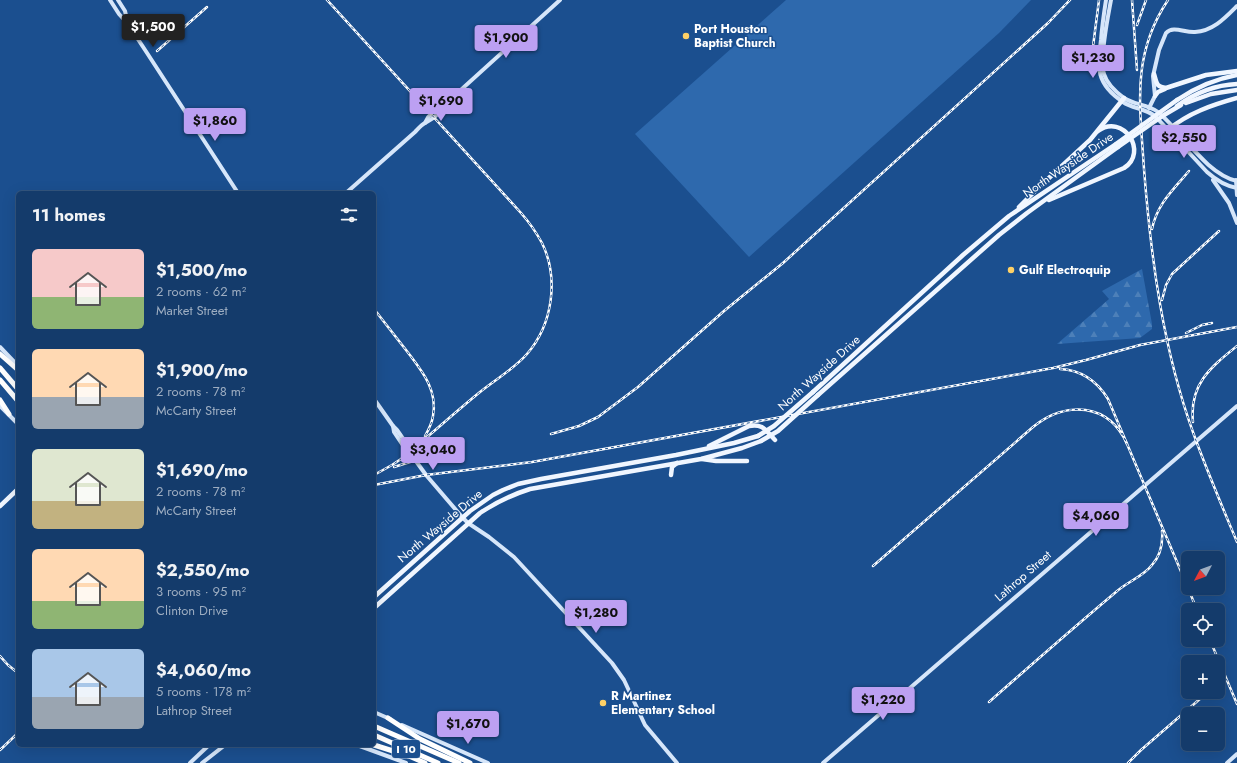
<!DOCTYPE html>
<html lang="en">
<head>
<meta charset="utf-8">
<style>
	:root { --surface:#143b6b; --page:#214673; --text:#f1f3f6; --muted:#9dadc1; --line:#33557e; --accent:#bca0f2 }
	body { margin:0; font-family:Jost,sans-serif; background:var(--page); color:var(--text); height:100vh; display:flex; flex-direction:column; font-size:15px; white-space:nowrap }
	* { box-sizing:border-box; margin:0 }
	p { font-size:13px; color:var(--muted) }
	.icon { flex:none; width:22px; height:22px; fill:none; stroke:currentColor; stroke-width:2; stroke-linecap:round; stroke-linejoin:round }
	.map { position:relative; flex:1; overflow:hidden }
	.details { position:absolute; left:16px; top:191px; width:360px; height:556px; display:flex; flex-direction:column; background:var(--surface); border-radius:6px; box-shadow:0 4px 16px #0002,0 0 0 1px var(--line) }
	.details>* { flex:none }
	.needle { width:26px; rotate:229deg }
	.fabs { position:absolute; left:1181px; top:551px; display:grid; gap:8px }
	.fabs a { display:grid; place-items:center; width:44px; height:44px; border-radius:6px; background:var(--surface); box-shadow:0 4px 16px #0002,0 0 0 1px var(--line); font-size:20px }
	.price { position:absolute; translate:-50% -34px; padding:0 9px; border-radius:4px; background:var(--accent); color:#111; font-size:13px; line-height:26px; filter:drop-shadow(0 1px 2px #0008) }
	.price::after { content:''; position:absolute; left:50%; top:24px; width:12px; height:9px; margin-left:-6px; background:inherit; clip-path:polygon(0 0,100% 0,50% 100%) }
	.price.current { background:#222; color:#fff }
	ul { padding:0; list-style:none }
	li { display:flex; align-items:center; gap:12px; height:100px; padding:0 16px }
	li span { display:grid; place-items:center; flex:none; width:112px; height:80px; border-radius:6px; color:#555 }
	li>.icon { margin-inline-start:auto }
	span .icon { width:48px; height:48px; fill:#fffc; stroke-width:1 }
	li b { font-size:17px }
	h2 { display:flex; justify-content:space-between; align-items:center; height:48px; padding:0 16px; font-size:17px }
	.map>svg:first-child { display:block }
</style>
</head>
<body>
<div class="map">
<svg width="1237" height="763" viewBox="0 0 1237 763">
	<defs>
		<pattern id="forest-firs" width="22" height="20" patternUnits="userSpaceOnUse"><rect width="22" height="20" fill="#2e69ad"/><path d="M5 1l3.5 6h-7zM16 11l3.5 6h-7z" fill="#4d80b9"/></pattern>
	</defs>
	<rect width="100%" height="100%" fill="#1b4f8f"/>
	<path fill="#2e69ad" d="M786,0H1031L999,33L749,257L635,134Z"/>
	<path fill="url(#forest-firs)" d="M1142,269L1152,324V329L1140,338L1057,344L1109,299L1102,291Z"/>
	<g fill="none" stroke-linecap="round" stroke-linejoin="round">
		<g stroke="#d6e6fa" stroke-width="4">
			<path d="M110,0L119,14L128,24L149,56L238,193"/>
			<path d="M118,0L125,11L128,24"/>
			<path d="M1106,0C1104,13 1102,26 1101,40C1097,68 1096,84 1123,102C1133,109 1146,108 1156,117L1207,172C1216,180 1225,186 1237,188"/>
			<path d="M1111,0C1108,17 1099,59 1104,74C1107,84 1116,92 1124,98C1134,105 1147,104 1158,112C1182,132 1206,174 1237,181"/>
			<path d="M1149,108L1155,96L1153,76L1159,50L1166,33C1173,25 1185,33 1195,32C1213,31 1225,18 1237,6"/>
			<path d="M425,123C428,115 435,109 442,107L560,0"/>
			<path d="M1213,180L1229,203L1237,223"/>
			<path d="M1236,180L1237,195"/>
			<path d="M346,193L415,132C418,129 421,125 425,123C432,119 439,115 442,107"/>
			<path d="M0,347L18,366"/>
			<path d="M374,399L393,426L394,432L410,456L413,457L426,475L462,517L468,523L489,537L514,557L612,663L624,680L645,725L677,763"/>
			<path d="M0,406L18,424"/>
			<path d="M393,426L397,430L413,453V457"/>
			<path d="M374,712L390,719"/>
			<path d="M402,725L488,763"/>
			<path d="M357,745L406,763"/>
			<path d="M190,763L209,745"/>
			<path d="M202,763L225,745"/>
			<path d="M823,763L1237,406"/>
			<path d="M1227,763L1237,754"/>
		</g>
		<g stroke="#f0f6ff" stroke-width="4.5">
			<path d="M1154,74C1157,83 1155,86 1166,88L1206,75L1237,71"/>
			<path d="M1155,96L1158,92L1165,89"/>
			<path d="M1177,100C1195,88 1215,79 1237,75"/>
			<path d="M1186,103L1211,94L1237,90"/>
			<path d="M1177,106C1195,93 1214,85 1237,84"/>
			<path d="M1168,130C1188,113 1212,105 1237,98"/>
			<path d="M1049,200L1124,168C1149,152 1123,113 1098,131"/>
			<path d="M1019,207L1037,189L1090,140L1124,98"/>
			<path d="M813,392L963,255L1009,216L1116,144"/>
			<path d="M818,395L999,235L1027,213L1118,147"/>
			<path d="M709,446L749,426C763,423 766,431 775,440"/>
			<path d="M702,459L716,461H747"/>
			<path d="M671,475L672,467L677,463"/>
			<path d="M0,506L18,489"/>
			<path d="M374,597L470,511L493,495L503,490L518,484L541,479L676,455L734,443L758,436"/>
			<path d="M374,608L480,513C495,503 511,495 530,489L701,459L742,448L761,441"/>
		</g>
		<g stroke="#fff" stroke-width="5">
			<path d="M0,354L18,370"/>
			<path d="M0,368L18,389"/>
			<path d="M0,380L18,401"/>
			<path d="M0,400L9,414"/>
			<path d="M388,718L420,739L470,763"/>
			<path d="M374,726L459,763"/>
			<path d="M374,735L438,763"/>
			<path d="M374,745L409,756L425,763"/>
		</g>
		<defs>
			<g id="rail">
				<path d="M327,0L521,213C529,222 536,232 542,243C559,278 553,324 527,354C514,369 496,379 480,392C453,414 428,437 401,459L392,465L374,475"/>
				<path d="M1132,0L1137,70"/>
				<path d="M1168,0C1131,55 1140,106 1144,169C1151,259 1163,350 1194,435C1207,471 1222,506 1237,542"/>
				<path d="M1137,25L1146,0"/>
				<path d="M157,51L207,7"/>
				<path d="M1091,62L1099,0"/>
				<path d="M1152,229C1157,204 1173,190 1189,171"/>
				<path d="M1162,300L1166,285L1172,274L1219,231"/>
				<path d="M374,309C385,323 395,336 406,350C421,370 438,389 433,416C432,423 429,429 425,436"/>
				<path d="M1186,333L1202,325L1212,323"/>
				<path d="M1060,369C1081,370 1097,381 1108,399L1188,588"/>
				<path d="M1193,422C1189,384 1211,367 1237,346"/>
				<path d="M551,434L579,426L598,417L638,387L724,311L783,263L1048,23L1070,0"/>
				<path d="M394,467L423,458"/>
				<path d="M374,485L426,475L532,462L1053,368L1086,360L1140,345L1237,327"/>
				<path d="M873,566L1033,427C1066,400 1109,403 1127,444"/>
				<path d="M1188,588L1197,610"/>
				<path d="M1210,640L1237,704"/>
				<path d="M0,656L8,665L18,673"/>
				<path d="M989,702C1031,665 1073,628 1116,592C1127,582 1144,576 1152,565C1160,556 1163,543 1162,531"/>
				<path d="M0,750L18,733"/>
				<path d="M1128,763L1141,750L1201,698L1206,692"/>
			</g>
		</defs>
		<use href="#rail" stroke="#fff" stroke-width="2.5"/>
		<use href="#rail" stroke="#1b4f8f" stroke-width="1" stroke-dasharray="3" stroke-linecap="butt"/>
		<g stroke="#f0f6ff" stroke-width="4.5">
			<path d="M1116,144L1177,100"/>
			<path d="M1118,147L1164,115L1181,105"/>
			<path d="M758,436L774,426L813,392"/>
			<path d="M761,441L778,431L818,395"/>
		</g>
	</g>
	<g fill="#ffd166" stroke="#1b4f8f" stroke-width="1.5">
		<circle cx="686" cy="36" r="4"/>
		<circle cx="1011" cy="270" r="4"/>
		<circle cx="603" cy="703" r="4"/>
	</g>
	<g text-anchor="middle" stroke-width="3" stroke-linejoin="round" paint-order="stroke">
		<rect fill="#1b4f8f" stroke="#bbcadd" stroke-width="1" x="392" y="740" width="28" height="18" rx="3"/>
		<g font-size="11" font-weight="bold" fill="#fff">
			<text x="406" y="753">I 10</text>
		</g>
		<g font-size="12" font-weight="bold" fill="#fff" stroke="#1b4f8f" text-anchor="start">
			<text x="694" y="33">Port Houston<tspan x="694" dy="14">Baptist Church</tspan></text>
			<text x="1019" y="274">Gulf Electroquip</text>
			<text x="611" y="700">R Martinez<tspan x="611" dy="14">Elementary School</tspan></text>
		</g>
		<g font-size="12" fill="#fff" stroke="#1b4f8f">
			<text transform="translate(1068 165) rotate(-34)" y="4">North Wayside Drive</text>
			<text transform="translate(819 373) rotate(-42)" y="4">North Wayside Drive</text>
			<text transform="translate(440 526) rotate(-40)" y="4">North Wayside Drive</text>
			<text transform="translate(1023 576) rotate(-41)" y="4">Lathrop Street</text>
		</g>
	</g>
</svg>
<div class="fabs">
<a><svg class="needle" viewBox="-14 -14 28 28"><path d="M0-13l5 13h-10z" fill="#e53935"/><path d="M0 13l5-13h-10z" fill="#9dadc1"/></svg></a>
<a><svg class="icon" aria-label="locate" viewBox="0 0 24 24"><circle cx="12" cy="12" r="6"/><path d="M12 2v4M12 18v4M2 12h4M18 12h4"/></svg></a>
<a>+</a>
<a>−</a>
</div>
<b class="price current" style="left:153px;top:48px">$1,500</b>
<b class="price" style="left:506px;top:59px">$1,900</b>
<b class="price" style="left:1093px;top:79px">$1,230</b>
<b class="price" style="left:441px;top:122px">$1,690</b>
<b class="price" style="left:215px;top:142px">$1,860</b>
<b class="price" style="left:1184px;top:159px">$2,550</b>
<b class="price" style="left:433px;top:471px">$3,040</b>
<b class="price" style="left:1096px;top:537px">$4,060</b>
<b class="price" style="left:596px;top:634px">$1,280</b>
<b class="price" style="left:883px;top:721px">$1,220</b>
<b class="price" style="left:468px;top:745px">$1,670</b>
<section class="details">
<h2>11 homes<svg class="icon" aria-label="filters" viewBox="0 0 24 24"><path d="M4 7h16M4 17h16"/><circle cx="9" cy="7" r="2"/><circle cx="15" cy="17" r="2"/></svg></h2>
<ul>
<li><span style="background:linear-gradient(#f6c9c9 60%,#8fb573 0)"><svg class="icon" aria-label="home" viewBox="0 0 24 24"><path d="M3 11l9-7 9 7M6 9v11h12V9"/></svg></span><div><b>$1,500/mo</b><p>2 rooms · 62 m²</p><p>Market Street</p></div></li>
<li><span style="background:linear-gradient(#ffd9b3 60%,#9aa5b1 0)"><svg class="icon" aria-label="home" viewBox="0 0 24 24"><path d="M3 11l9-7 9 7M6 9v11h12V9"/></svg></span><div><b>$1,900/mo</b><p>2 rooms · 78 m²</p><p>McCarty Street</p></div></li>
<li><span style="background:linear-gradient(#dfe7d0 65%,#c2b280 0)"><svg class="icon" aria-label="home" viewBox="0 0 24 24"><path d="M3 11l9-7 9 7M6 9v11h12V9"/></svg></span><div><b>$1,690/mo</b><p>2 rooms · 78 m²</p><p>McCarty Street</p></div></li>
<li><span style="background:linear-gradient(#ffd9b3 65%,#8fb573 0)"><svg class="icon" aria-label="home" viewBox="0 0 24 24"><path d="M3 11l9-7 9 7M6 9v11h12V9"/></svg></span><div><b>$2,550/mo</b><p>3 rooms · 95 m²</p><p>Clinton Drive</p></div></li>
<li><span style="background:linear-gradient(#a9c7e8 60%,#9aa5b1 0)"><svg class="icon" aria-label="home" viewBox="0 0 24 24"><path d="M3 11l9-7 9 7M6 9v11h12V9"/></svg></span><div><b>$4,060/mo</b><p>5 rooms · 178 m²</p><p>Lathrop Street</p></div></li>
</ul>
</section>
</div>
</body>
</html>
